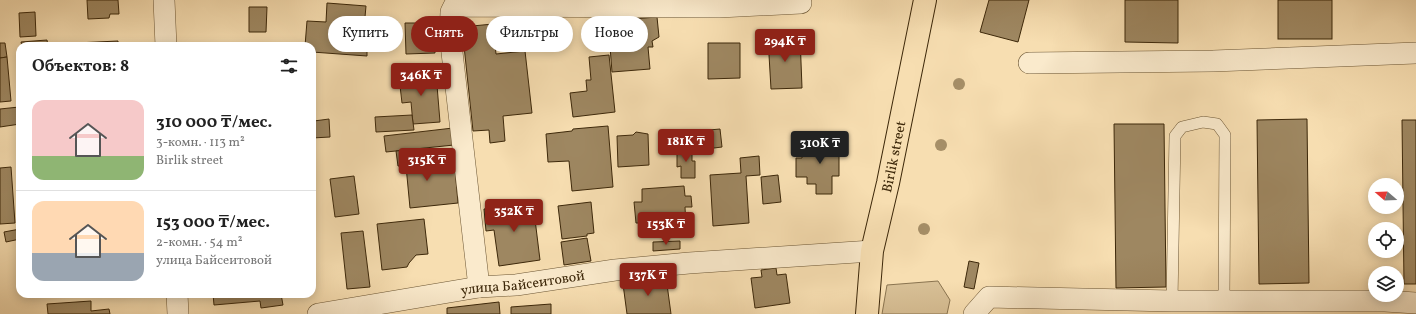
<!DOCTYPE html>
<html lang="ru">
<head>
<meta charset="utf-8">
<style>
	:root { --surface:#fff; --page:#f2f2f2; --text:#222; --muted:#767676; --line:#e0e0e0; --accent:#8f2418 }
	body { margin:0; font-family:Vollkorn,serif; background:var(--page); color:var(--text); height:100vh; display:flex; flex-direction:column; font-size:15px; white-space:nowrap }
	* { box-sizing:border-box; margin:0 }
	p { font-size:13px; color:var(--muted) }
	.icon { flex:none; width:22px; height:22px; fill:none; stroke:currentColor; stroke-width:2; stroke-linecap:round; stroke-linejoin:round }
	.map { position:relative; flex:1; overflow:hidden }
	.details { position:absolute; left:16px; top:42px; width:300px; height:256px; display:flex; flex-direction:column; background:var(--surface); border-radius:12px; box-shadow:0 2px 10px #0003 }
	.details>* { flex:none }
	.top-card { position:absolute; left:328px; top:16px; width:380px; height:36px; display:flex; gap:8px }
	.needle { width:26px; rotate:289deg }
	.controls { position:absolute; left:1368px; top:178px; display:grid; gap:8px }
	.controls a { display:grid; place-items:center; width:36px; height:36px; border-radius:50%; background:var(--surface); box-shadow:0 2px 10px #0003; font-size:20px }
	.price { position:absolute; translate:-50% -34px; padding:0 9px; border-radius:4px; background:var(--accent); color:#fff; font-size:13px; line-height:26px; filter:drop-shadow(0 1px 2px #0008) }
	.price::after { content:''; position:absolute; left:50%; top:24px; width:12px; height:9px; margin-left:-6px; background:inherit; clip-path:polygon(0 0,100% 0,50% 100%) }
	.price.active { background:#222; color:#fff }
	ul { padding:0; list-style:none }
	li { display:flex; align-items:center; gap:12px; height:100px; padding:0 16px }
	li+li { border-top:1px solid var(--line) }
	li span { display:grid; place-items:center; flex:none; width:112px; height:80px; border-radius:12px; color:#555 }
	li>.icon { margin-inline-start:auto }
	span .icon { width:48px; height:48px; fill:#fffc; stroke-width:1 }
	li b { font-size:17px }
	h2 { display:flex; justify-content:space-between; align-items:center; height:48px; padding:0 16px; font-size:17px }
	.chip { padding:0 14px; border-radius:18px; background:var(--surface); box-shadow:0 2px 10px #0003; font-size:14px; line-height:36px }
	.chip.active { background:var(--accent); color:#fff }
	.map>svg:first-child { display:block }
</style>
</head>
<body>
<div class="map">
<svg width="1416" height="314" viewBox="0 0 1416 314">
	<rect width="100%" height="100%" fill="#f7deb1"/>
	<filter id="stains"><feTurbulence type="fractalNoise" baseFrequency=".005" numOctaves="4"/><feColorMatrix values="0 0 0 0 .2 0 0 0 0 .09 0 0 0 0 .02 0 0 0 .5 -.17"/></filter>
	<radialGradient id="worn" r=".72"><stop offset=".6" stop-color="#630" stop-opacity="0"/><stop offset="1" stop-color="#630" stop-opacity=".3"/></radialGradient>
	<path fill="#d7bf95" stroke="#8a7450" d="M938,281L950,300L947,314H882L887,285Z"/>
	<g fill="#9e8761" stroke="#3d280a">
		<path d="M87,0H118L119,14H110L109,18L88,19Z"/>
		<path d="M989,0H1029L1018,42L980,32Z"/>
		<path d="M1125,0H1178V43L1125,42Z"/>
		<rect x="1278" y="0" width="54" height="39"/>
		<path d="M327,3L366,6L365,17L376,18L374,47H367V56L312,52V46H305L307,21L326,22Z"/>
		<path d="M249,7H267L266,32H249Z"/>
		<path d="M35,12L36,36L20,37L19,13Z"/>
		<path d="M657,17L659,37L652,41L653,47H648L650,69L612,72L608,21Z"/>
		<path d="M545,22L546,34L516,37L515,25Z"/>
		<path d="M405,23H422V27L434,26L435,53L406,54Z"/>
		<path d="M493,24L496,54L525,51L532,113L503,116L505,141L490,143L489,130L473,131L462,27Z"/>
		<path d="M800,36L802,88L771,89L768,38Z"/>
		<path d="M47,40L48,46H22L21,42Z"/>
		<path d="M118,41V46H76V43Z"/>
		<path d="M0,43H5L7,57L0,58Z"/>
		<path d="M708,43H740V78L708,79Z"/>
		<path d="M609,55L615,112L573,117L570,93L587,91L586,80H591L589,57Z"/>
		<path d="M7,57L11,101L0,102V58Z"/>
		<path d="M436,73L440,122L413,124L411,102L402,103L399,77Z"/>
		<path d="M19,107L20,124L0,127V109Z"/>
		<path d="M312,107H313L314,121L329,119L330,137L312,138Z"/>
		<path d="M412,115L414,130L376,132L375,117Z"/>
		<path d="M1307,119L1309,283L1259,284L1257,120Z"/>
		<path d="M1402,120H1416V284H1404Z"/>
		<path d="M1114,124H1164L1166,287L1116,288Z"/>
		<path d="M608,126L613,187L572,191L569,161L548,162L546,134L572,131L573,129Z"/>
		<path d="M453,128L454,145L386,152L384,136Z"/>
		<path d="M720,129L722,147L706,149L705,142L688,144L687,132Z"/>
		<path d="M636,132L648,134L649,165L618,167L617,136L633,135Z"/>
		<path d="M809,141H839V176H832V194H816V184H807V177H796V158H802V150H809Z"/>
		<path d="M419,149L421,172L455,169L458,203L410,208L406,166H398L396,151Z"/>
		<path d="M677,149H692V161H695V178H681V166L677,167Z"/>
		<path d="M759,156L760,175L746,176L749,223L713,226L710,175L741,173L740,158Z"/>
		<path d="M11,167L15,223L0,224V168Z"/>
		<path d="M778,175L781,202L763,204L761,177Z"/>
		<path d="M354,176L359,214L335,217L330,179Z"/>
		<path d="M684,186L685,196H691L692,207H685L686,227L643,230V223H636L634,202H642V189Z"/>
		<path d="M591,202L594,233L587,234V236L562,239L558,206Z"/>
		<path d="M533,203L540,260L499,266L494,230L486,231L484,209Z"/>
		<path d="M424,219L428,254L416,255L409,263L407,267L382,270L377,224Z"/>
		<path d="M20,229V239L6,242L4,232Z"/>
		<path d="M363,231L370,287L347,289L341,233Z"/>
		<path d="M587,238L591,261L564,265L561,242Z"/>
		<path d="M680,241V249L653,251V242Z"/>
		<path d="M969,261L979,263L974,289L964,287Z"/>
		<path d="M776,268L777,275L786,274L790,303L755,308L751,278L762,277L761,270Z"/>
		<path d="M666,277L671,314H627L623,284Z"/>
		<path d="M213,294H281L283,305L261,308L260,301L214,305Z"/>
		<path d="M91,301V311L109,309L110,314H48L47,304Z"/>
		<path d="M499,302L500,314H447V308Z"/>
		<path d="M551,304V314H511V307Z"/>
	</g>
	<g fill="none" stroke-linecap="round" stroke-linejoin="round">
		<defs>
			<path id="lane" d="M1172,301L1175,136L1182,127L1203,122L1217,124L1225,135L1224,301"/>
			<g id="street">
				<path d="M164,0L166,46"/>
				<path d="M1029,63L1213,61L1416,53"/>
				<path d="M479,287L450,35L451,12L454,6L719,7L801,3"/>
				<path d="M177,294L178,314"/>
				<path id="s1" d="M318,314L479,287L516,285L615,270L689,263L872,251"/>
				<path d="M974,314L989,297L1172,301H1385L1416,303"/>
			</g>
			<g id="primary">
				<path id="s2" d="M867,314L872,251L888,183L925,0"/>
			</g>
		</defs>
		<use href="#lane" stroke="#6c5634" stroke-width="12"/>
		<use href="#street" stroke="#6c5634" stroke-width="22"/>
		<use href="#primary" stroke="#3d280a" stroke-width="24"/>
		<use href="#lane" stroke="#faeacc" stroke-width="11"/>
		<use href="#street" stroke="#faeacc" stroke-width="21"/>
		<use href="#primary" stroke="#f7deb1" stroke-width="22"/>
	</g>
	<g fill="#a68f68">
		<circle cx="959" cy="84" r="6"/>
		<circle cx="941" cy="145" r="6"/>
		<circle cx="924" cy="229" r="6"/>
	</g>
	<g text-anchor="middle" stroke-width="4" stroke-linejoin="round" paint-order="stroke">
		<g font-size="14" fill="#3d280a" stroke="#faeacc">
			<text dy="5" stroke="none"><textPath href="#s2" startOffset="160">Birlik street</textPath></text>
			<text dy="5" stroke="none"><textPath href="#s1" startOffset="207">улица Байсеитовой</textPath></text>
		</g>
	</g>
	<rect width="100%" height="100%" filter="url(#stains)"/>
	<rect width="100%" height="100%" fill="url(#worn)"/>
</svg>
<div class="controls">
<a><svg class="needle" viewBox="-14 -14 28 28"><path d="M0-13l5 13h-10z" fill="#e53935"/><path d="M0 13l5-13h-10z" fill="#767676"/></svg></a>
<a><svg class="icon" aria-label="locate" viewBox="0 0 24 24"><circle cx="12" cy="12" r="6"/><path d="M12 2v4M12 18v4M2 12h4M18 12h4"/></svg></a>
<a><svg class="icon" aria-label="layers" viewBox="0 0 24 24"><path d="M12 4l9 5-9 5-9-5zM3 14l9 5 9-5"/></svg></a>
</div>
<b class="price" style="left:785px;top:63px">294K ₸</b>
<b class="price" style="left:421px;top:97px">346K ₸</b>
<b class="price" style="left:686px;top:163px">181K ₸</b>
<b class="price active" style="left:820px;top:165px">310K ₸</b>
<b class="price" style="left:427px;top:182px">315K ₸</b>
<b class="price" style="left:514px;top:233px">352K ₸</b>
<b class="price" style="left:666px;top:246px">153K ₸</b>
<b class="price" style="left:648px;top:297px">137K ₸</b>
<div class="top-card">
<a class="chip">Купить</a>
<a class="chip active">Снять</a>
<a class="chip">Фильтры</a>
<a class="chip">Новое</a>
</div>
<section class="details">
<h2>Объектов: 8<svg class="icon" aria-label="filters" viewBox="0 0 24 24"><path d="M4 7h16M4 17h16"/><circle cx="9" cy="7" r="2"/><circle cx="15" cy="17" r="2"/></svg></h2>
<ul>
<li><span style="background:linear-gradient(#f6c9c9 70%,#8fb573 0)"><svg class="icon" aria-label="home" viewBox="0 0 24 24"><path d="M3 11l9-7 9 7M6 9v11h12V9"/></svg></span><div><b>310 000 ₸/мес.</b><p>3-комн. · 113 m²</p><p>Birlik street</p></div></li>
<li><span style="background:linear-gradient(#ffd9b3 65%,#9aa5b1 0)"><svg class="icon" aria-label="home" viewBox="0 0 24 24"><path d="M3 11l9-7 9 7M6 9v11h12V9"/></svg></span><div><b>153 000 ₸/мес.</b><p>2-комн. · 54 m²</p><p>улица Байсеитовой</p></div></li>
</ul>
</section>
</div>
</body>
</html>
